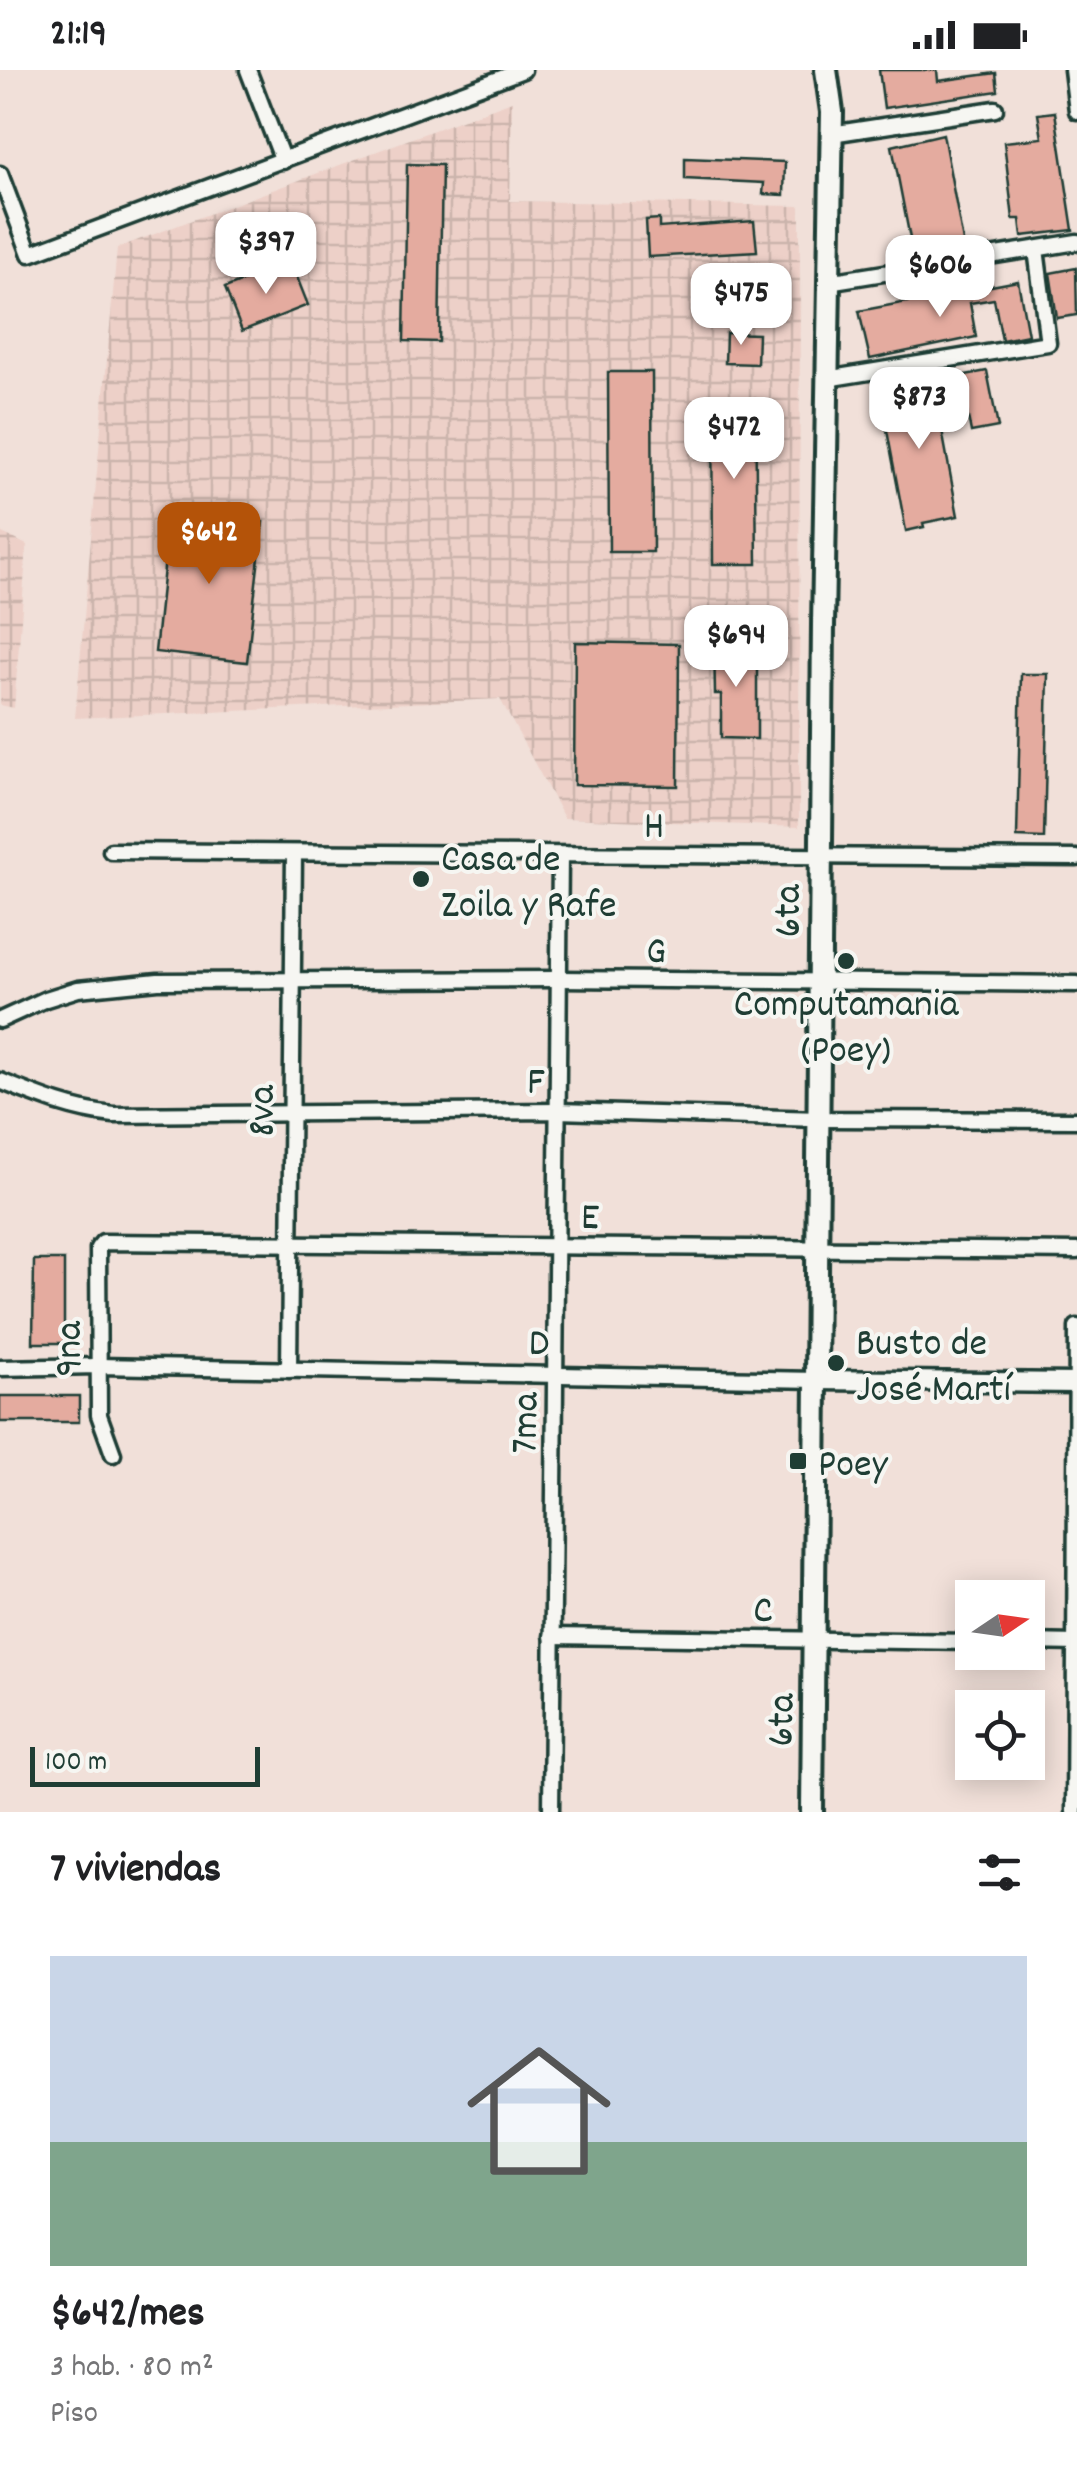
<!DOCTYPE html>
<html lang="es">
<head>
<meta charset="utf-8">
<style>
	:root { --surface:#fff; --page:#f2f2f2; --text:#202124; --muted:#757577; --accent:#b45309 }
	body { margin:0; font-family:Dekko,sans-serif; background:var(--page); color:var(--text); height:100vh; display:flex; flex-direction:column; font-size:38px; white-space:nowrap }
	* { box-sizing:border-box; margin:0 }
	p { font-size:32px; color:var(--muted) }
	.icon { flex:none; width:55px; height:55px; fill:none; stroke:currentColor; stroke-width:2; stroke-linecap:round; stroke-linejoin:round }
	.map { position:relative; height:1742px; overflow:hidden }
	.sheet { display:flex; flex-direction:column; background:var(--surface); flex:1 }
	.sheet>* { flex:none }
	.needle { width:65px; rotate:77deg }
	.tools { position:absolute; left:955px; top:1510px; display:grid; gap:20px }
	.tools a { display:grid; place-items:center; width:90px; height:90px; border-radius:0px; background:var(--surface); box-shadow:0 5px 25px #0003; font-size:50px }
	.scale { position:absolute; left:30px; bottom:25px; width:230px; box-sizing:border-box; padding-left:10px; border:5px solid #1f3d34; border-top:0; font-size:28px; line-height:35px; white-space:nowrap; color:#1f3d34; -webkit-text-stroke:8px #f6f6f2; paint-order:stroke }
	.price { position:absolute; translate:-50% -85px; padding:0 22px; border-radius:20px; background:#fff; color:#222; font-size:32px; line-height:65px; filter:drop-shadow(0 2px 5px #0008) }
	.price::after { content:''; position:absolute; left:50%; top:60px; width:30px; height:22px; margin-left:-15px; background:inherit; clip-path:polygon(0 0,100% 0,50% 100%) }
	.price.on { background:var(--accent); color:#fff }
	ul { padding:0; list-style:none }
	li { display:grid; align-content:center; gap:20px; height:530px; padding:0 50px }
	li span { display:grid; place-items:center; height:310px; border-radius:0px; color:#555 }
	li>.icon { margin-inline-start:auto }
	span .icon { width:180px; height:180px; fill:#fffc; stroke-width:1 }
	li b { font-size:42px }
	h2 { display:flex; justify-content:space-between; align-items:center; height:120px; padding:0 50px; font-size:42px }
	.status { display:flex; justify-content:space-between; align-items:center; height:70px; padding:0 50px; background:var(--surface); direction:ltr }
	.status svg { height:28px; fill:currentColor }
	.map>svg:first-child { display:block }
</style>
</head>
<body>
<div class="status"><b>21:19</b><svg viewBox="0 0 49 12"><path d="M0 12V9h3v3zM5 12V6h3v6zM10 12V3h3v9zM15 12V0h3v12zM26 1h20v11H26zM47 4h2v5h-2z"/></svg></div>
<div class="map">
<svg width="1077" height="1742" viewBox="0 0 1077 1742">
	<defs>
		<pattern id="industrial-grid" width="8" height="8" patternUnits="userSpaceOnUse" patternTransform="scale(2.5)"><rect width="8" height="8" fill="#edd0c8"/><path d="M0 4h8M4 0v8" fill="none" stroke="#cbb4ac"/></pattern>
	</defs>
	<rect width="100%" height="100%" fill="#f1e0d9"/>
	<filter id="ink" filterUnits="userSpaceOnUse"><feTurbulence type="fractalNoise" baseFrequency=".01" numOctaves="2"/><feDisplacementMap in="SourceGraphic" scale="20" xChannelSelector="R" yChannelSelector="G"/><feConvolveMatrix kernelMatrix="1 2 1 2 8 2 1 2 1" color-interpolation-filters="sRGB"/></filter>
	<g filter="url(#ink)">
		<g fill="url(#industrial-grid)">
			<path d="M512,31L510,131L800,136L799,757L564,748L500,629L75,648L117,178Z"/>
			<path d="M0,462L27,475L14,638L0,635Z"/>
		</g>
		<g fill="#e4ab9f" stroke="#1f3d34" stroke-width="2.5">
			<path d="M879,0H937L938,11L996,3L998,21L884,38Z"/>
			<path d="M1055,42L1073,160L1022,166L1020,149H1013L1004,72L1042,68L1038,44Z"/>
			<path d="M943,64L964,177L913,184L892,76Z"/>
			<path d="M685,88L785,92L784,125L763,124L764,113L685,109Z"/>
			<path d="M407,94L442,95L439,272L404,271Z"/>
			<path d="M659,149V158L754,151L757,181L648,187L646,150Z"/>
			<path d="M291,192L308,235L242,261L225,218Z"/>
			<path d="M1076,198L1077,245L1057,248L1050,203Z"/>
			<path d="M1018,211L1028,265L1002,270L994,229L970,233L976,267L870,289L859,241Z"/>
			<path d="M734,224L759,225L758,239L734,238Z"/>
			<path d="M726,263L758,264L757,294L725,293Z"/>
			<path d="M987,301L998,357L971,362L960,306Z"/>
			<path d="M608,302H652L653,482H609Z"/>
			<path d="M932,306L958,446L923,453L924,457L906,461L879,318Z"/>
			<path d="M755,329L757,494H713L712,330Z"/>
			<path d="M170,442L263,452L247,592L155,582Z"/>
			<path d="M714,570H740L741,584H757V669L721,668V624H715Z"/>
			<path d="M575,572L679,574L678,716L574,715Z"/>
			<path d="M1021,604H1048L1044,768L1017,767Z"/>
			<path d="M34,1190H64V1273H33Z"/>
			<rect x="0" y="1326" width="79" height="26"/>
		</g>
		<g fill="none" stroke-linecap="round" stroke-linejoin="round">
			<defs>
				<g id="minor">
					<path d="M248,0L283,91"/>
					<path d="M1072,0L1077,41"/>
					<path d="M831,64L995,39"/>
					<path d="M0,104L30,184L523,0"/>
					<path d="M828,212L1077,172"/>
					<path d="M826,309L1048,273L1036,179"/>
					<path d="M111,781L1077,788"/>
					<path d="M0,950L46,929L78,919L158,911L559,909L1077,914"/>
					<path d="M0,1011C37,1026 73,1041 114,1045L558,1041L820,1049L1077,1050"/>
					<path d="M0,1298L98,1296L818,1310"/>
					<path d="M289,1300L294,783"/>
					<path d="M113,1384L99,1345L98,1178L103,1172L1077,1181"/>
					<path d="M552,1566L972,1572"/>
					<path d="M1028,1572L1077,1573"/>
					<path d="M551,1742L560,785"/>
					<path d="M1074,1742L1077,1257"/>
				</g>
				<path id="tertiary" d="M818,1310L1077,1313"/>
				<path id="secondary" d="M812,1742L823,555L832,42L826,0"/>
			</defs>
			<use href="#minor" stroke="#1f3d34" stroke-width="21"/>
			<use href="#tertiary" stroke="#1f3d34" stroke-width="25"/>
			<use href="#secondary" stroke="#1f3d34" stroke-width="28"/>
			<use href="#minor" stroke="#f6f6f2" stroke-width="14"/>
			<use href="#tertiary" stroke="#f6f6f2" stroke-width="18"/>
			<use href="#secondary" stroke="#f6f6f2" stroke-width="20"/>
		</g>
	</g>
	<g fill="#1f3d34" stroke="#f6f6f2" stroke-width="4">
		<circle cx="421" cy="809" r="10"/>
		<circle cx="846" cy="891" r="10"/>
		<circle cx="836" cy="1293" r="10"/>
		<rect x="788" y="1381" width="20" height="20" rx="5"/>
	</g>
	<g text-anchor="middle" stroke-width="8" stroke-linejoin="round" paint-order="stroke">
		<g font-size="40" fill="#1f3d34" stroke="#f6f6f2">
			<text x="654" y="767">H</text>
			<text transform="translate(785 841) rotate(-90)" y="14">6ta</text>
			<text transform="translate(656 878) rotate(1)" y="14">G</text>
			<text x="536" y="1023">F</text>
			<text transform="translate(259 1041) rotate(-90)" y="14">8va</text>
			<text transform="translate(590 1144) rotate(1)" y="14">E</text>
			<text transform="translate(539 1270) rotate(1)" y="14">D</text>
			<text transform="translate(66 1279) rotate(-90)" y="14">9na</text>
			<text transform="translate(522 1353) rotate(-89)" y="14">7ma</text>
			<text transform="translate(763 1537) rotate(1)" y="14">C</text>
			<text transform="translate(778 1650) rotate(-89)" y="14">6ta</text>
		</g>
		<g font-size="40" fill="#1f3d34" stroke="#f6f6f2" text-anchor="start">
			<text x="441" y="800">Casa de<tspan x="441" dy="46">Zoila y Rafe</tspan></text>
			<text x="846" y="945" text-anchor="middle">Computamania<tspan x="846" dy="46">(Poey)</tspan></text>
			<text x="856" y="1284">Busto de<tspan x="856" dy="46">José Martí</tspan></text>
			<text x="818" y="1405">Poey</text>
		</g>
	</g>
</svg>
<div class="tools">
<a><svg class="needle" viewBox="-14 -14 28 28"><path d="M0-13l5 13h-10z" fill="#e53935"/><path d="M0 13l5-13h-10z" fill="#757577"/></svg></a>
<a><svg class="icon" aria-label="locate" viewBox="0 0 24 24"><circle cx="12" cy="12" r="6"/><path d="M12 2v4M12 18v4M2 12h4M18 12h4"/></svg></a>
</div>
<div class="scale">100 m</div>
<b class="price" style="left:266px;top:227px">$397</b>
<b class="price" style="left:940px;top:250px">$606</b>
<b class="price" style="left:741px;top:278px">$475</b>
<b class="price" style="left:919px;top:382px">$873</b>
<b class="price" style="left:734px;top:412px">$472</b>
<b class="price on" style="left:209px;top:517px">$642</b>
<b class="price" style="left:736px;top:620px">$694</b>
</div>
<section class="sheet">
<h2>7 viviendas<svg class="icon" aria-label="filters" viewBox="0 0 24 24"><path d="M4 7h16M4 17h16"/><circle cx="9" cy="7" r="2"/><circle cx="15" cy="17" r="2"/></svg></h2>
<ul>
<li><span style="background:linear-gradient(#c9d6e8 60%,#7fa58c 0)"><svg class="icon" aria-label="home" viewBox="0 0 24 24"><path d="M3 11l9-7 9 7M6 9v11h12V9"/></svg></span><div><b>$642/mes</b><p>3 hab. · 80 m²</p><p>Piso</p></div></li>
</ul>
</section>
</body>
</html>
